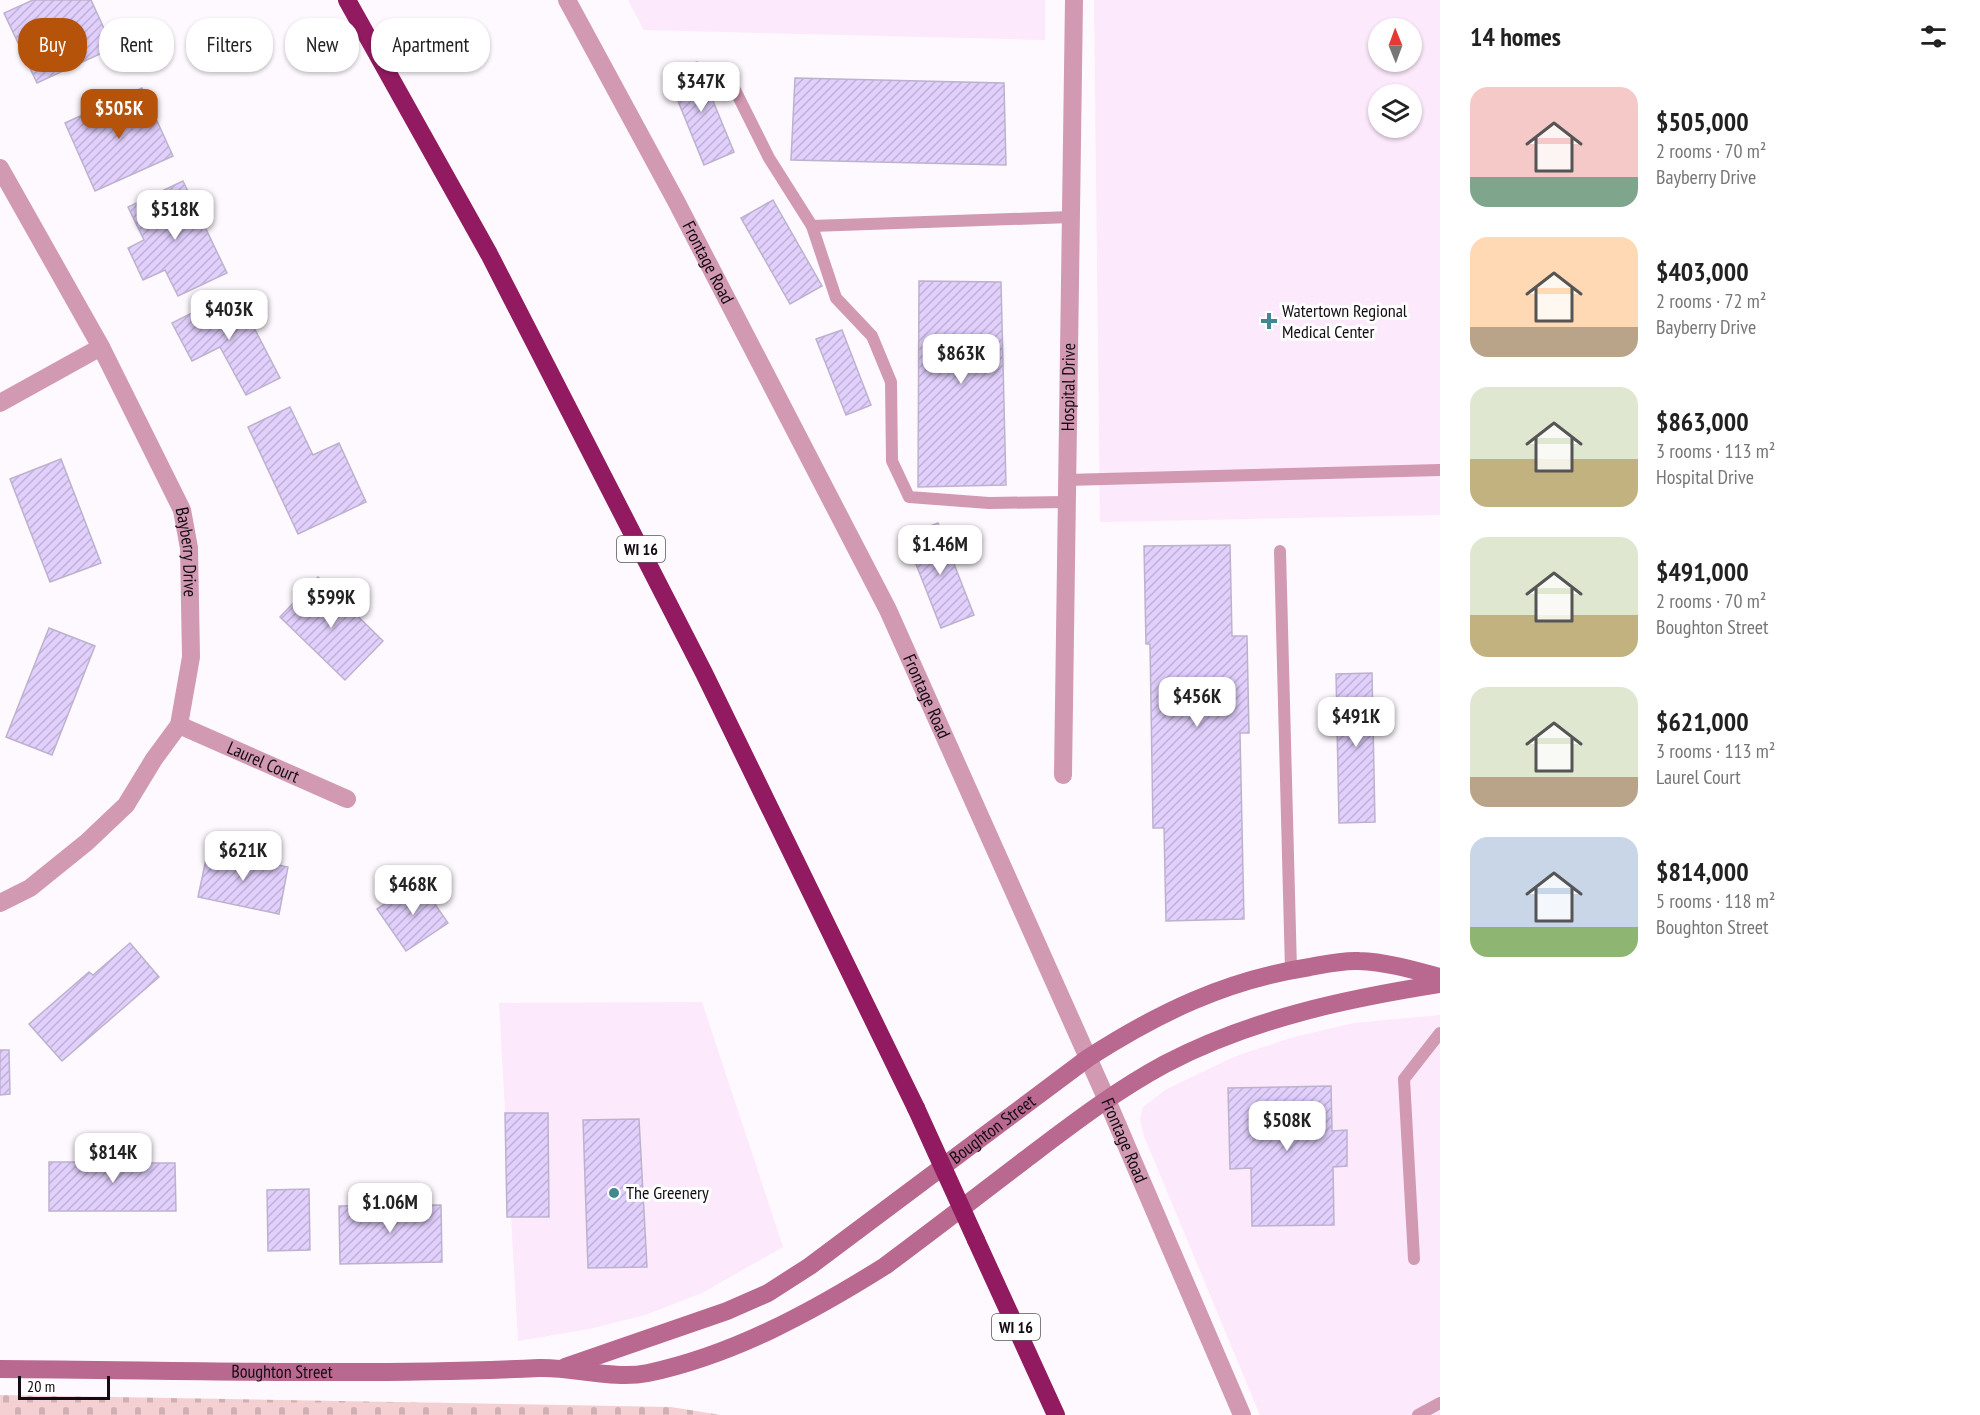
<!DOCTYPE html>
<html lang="en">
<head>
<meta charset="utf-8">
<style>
	:root { --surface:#fff; --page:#f2f2f2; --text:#222; --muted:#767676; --accent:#b45309 }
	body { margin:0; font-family:"PT Sans Narrow",sans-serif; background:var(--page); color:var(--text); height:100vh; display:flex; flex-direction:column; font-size:22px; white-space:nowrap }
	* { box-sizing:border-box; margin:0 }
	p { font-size:20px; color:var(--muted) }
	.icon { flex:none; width:33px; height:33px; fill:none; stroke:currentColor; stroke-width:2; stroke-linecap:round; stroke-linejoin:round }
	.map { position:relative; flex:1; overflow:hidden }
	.sheet { display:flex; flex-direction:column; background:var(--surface); width:540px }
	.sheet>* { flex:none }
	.banner { position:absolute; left:18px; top:18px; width:570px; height:54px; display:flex; gap:12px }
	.needle { width:39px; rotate:359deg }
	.controls { position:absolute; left:1368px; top:18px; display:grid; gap:12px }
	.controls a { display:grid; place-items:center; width:54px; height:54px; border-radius:50%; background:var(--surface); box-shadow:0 2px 4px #0004; font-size:30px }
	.scale { position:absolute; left:18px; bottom:15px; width:92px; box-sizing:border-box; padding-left:6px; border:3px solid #130b13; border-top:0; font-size:16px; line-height:21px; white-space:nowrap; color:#130b13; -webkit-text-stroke:4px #fff; paint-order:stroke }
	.price { position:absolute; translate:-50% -51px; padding:0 14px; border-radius:12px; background:#fff; color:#222; font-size:20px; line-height:39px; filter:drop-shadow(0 2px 3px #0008) }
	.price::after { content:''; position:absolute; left:50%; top:36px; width:18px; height:14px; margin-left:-9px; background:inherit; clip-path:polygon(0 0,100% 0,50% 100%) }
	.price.selected { background:var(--accent); color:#fff }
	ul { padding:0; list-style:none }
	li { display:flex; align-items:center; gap:18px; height:150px; padding:0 30px }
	li span { display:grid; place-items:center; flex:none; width:168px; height:120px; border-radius:18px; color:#555 }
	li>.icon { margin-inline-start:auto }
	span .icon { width:72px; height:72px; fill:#fffc; stroke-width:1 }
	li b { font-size:26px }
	h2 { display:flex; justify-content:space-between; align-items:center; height:72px; padding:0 30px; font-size:26px }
	.pill { padding:0 21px; border-radius:24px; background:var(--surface); box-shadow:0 2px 4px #0004; font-size:21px; line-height:54px }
	.pill.selected { background:var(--accent); color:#fff }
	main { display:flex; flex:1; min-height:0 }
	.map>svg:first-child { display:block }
</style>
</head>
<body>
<main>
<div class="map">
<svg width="1440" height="1415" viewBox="0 0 1440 1415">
	<defs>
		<pattern id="cemetery-stones" width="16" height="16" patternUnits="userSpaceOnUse" patternTransform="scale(1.5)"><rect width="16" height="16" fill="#f4d0d2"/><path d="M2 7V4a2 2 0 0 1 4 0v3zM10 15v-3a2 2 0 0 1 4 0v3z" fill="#d0b1b3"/></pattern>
		<pattern id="building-hatch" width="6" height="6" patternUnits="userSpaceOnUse" patternTransform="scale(1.5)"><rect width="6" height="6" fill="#e1cffc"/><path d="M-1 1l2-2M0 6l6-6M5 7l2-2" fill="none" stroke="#c0b0d7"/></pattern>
	</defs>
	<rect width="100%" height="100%" fill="#fef9fe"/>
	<g fill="#fce9fb" fill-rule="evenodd">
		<path d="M628,0H1045V40L644,30Z"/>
		<path d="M1094,0H1440V515L1100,522ZM1378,28H1412V62H1378ZM1378,94H1412V128H1378Z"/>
		<path d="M702,1002L783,1247L702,1293L645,1315L589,1329L518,1341L499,1003Z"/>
		<path d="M1440,1015V1415H1260L1144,1136L1140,1119L1143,1107L1165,1090L1236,1056L1294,1037L1354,1023Z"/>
	</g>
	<path fill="url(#cemetery-stones)" d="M0,1395L671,1407L721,1415H0Z"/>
	<g fill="url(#building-hatch)" stroke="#bdb2ce" stroke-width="1.5">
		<path d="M33,0H91L113,48L37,83L4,13Z"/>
		<path d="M697,62L734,152L704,165L667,74Z"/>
		<path d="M795,78L1004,83L1006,165L791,160Z"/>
		<path d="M142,88L173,156L95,191L65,123Z"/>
		<path d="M183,181L227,273L178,296L165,270L143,280L128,248L144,240L128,207Z"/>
		<path d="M773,200L822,286L790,304L741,218Z"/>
		<path d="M919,281L1001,282L1006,485L918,487Z"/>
		<path d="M235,291L280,378L246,395L220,347L192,361L172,323Z"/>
		<path d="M842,330L871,405L846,415L816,339Z"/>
		<path d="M290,407L313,455L339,443L366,502L298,534L248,427Z"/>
		<path d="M61,459L101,563L50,582L10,479Z"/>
		<path d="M938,523L974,615L941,628L905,536Z"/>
		<path d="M1230,545L1232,636H1247L1249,733H1240L1244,919L1166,921L1164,828H1153L1150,644H1146L1144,546Z"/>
		<path d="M318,577L383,641L345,680L280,617Z"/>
		<path d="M49,628L95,646L52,755L6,737Z"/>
		<path d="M1372,673L1375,822L1339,823L1336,674Z"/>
		<path d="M208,850L288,867L279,914L198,897Z"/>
		<path d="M419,881L448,923L406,951L377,909Z"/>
		<path d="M130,943L159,977L62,1061L29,1024L89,972L93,975Z"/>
		<path d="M0,1050H9L10,1094L0,1095Z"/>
		<path d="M1331,1086L1332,1131L1347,1130V1166L1333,1167L1334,1225L1252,1226L1251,1168L1230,1169L1228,1088Z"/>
		<path d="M505,1113H548L549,1217H507Z"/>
		<path d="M639,1119L647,1267L588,1268L583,1120Z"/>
		<path d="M115,1144H140V1163H175L176,1211H49V1162H115Z"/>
		<path d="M309,1189L310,1250L268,1251L267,1190Z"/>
		<path d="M441,1205L442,1262L340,1264L339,1206Z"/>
	</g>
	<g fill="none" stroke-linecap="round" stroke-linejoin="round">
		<g stroke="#d199b2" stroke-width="12">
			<path d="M735,90L769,158L812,226L1071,217"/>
			<path d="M812,226L836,298L872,336L891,382L892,461L909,497L989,503L1066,502"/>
			<path d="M1066,480L1440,470"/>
			<path d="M1280,551L1291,970"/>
			<path d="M1414,1259L1404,1079L1440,1033"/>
			<path d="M1418,1415L1440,1403"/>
		</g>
		<g stroke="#d199b2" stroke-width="18">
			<path id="s1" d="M567,0L676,201L888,610L1106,1098L1242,1415"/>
			<path id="s2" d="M0,168L101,347L182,510L189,548L191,657L179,725L154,759L126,805L87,842L30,888L0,903"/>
			<path d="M0,403L101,347"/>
			<path id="s3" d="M179,725L347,799"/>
			<path id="s4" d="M1063,775L1074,0"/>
		</g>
		<g stroke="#b9688f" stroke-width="18">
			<path id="s5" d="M565,1367L727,1311L768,1293L810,1266L1088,1058C1158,1013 1226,980 1310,967C1326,964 1343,960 1359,961C1387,962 1414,970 1440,977"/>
			<path id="s6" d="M0,1369C179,1370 360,1376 539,1368C575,1367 613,1380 648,1373C733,1355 812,1312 885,1266C932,1231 979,1195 1026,1159C1071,1125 1115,1091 1165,1064C1251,1019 1345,999 1440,984"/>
		</g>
		<g stroke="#921a60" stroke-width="18">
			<path d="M347,0L489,254L704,673L916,1108"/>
			<path d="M976,1240L1056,1415"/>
		</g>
		<path stroke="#921a60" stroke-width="18" d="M916,1108L976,1240"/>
	</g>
	<g fill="#428893" stroke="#fff" stroke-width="2">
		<path d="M1266 312h6v6h6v6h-6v6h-6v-6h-6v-6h6z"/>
		<circle cx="614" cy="1193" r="6"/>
	</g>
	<g text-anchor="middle" stroke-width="6" stroke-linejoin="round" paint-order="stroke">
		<g fill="#fff" stroke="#5a545a" stroke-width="1.5">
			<rect x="617" y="536" width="48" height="26" rx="4.5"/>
			<rect x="992" y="1314" width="48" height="26" rx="4.5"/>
		</g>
		<g font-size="16" font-weight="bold" fill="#130b13">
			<text x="641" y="555">WI 16</text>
			<text x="1016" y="1333">WI 16</text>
		</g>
		<g font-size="18" fill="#130b13" stroke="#fff">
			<text dy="6" stroke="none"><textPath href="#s1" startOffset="298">Frontage Road</textPath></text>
			<text dy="6" stroke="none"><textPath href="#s4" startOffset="388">Hospital Drive</textPath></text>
			<text dy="6" stroke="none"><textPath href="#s2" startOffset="430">Bayberry Drive</textPath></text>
			<text dy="6" stroke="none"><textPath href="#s1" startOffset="784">Frontage Road</textPath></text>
			<text dy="6" stroke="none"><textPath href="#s3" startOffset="92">Laurel Court</textPath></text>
			<text dy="6" stroke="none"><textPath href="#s5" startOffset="494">Boughton Street</textPath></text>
			<text dy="6" stroke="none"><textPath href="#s1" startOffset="1270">Frontage Road</textPath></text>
			<text dy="6" stroke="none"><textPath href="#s6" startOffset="282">Boughton Street</textPath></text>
		</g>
		<g font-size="18" fill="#130b13" stroke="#fff" text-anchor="start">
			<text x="1282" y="317">Watertown Regional<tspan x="1282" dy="21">Medical Center</tspan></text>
			<text x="626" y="1199">The Greenery</text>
		</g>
	</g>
</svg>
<div class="controls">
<a><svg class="needle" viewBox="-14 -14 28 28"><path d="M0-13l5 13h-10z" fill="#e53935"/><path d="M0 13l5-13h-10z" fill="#767676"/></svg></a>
<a><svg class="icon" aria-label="layers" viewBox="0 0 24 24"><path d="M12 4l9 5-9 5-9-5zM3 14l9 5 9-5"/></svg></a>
</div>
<div class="scale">20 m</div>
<b class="price" style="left:701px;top:113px">$347K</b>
<b class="price selected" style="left:119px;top:140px">$505K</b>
<b class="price" style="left:175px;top:241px">$518K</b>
<b class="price" style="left:229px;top:341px">$403K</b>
<b class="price" style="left:961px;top:385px">$863K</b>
<b class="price" style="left:940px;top:576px">$1.46M</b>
<b class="price" style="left:331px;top:629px">$599K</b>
<b class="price" style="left:1197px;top:728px">$456K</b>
<b class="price" style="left:1356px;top:748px">$491K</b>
<b class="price" style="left:243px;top:882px">$621K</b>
<b class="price" style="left:413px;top:916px">$468K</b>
<b class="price" style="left:1287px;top:1152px">$508K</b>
<b class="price" style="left:113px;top:1184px">$814K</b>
<b class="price" style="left:390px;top:1234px">$1.06M</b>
<div class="banner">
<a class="pill selected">Buy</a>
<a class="pill">Rent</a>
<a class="pill">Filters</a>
<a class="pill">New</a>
<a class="pill">Apartment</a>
</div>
</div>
<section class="sheet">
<h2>14 homes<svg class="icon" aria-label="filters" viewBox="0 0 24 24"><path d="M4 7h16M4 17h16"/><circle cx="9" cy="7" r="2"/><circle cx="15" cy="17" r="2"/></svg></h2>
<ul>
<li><span style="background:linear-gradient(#f6c9c9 75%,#7fa58c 0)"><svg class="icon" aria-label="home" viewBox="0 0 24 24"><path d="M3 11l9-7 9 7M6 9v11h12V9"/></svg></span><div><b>$505,000</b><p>2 rooms · 70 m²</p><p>Bayberry Drive</p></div></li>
<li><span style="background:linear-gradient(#ffd9b3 75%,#b9a48a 0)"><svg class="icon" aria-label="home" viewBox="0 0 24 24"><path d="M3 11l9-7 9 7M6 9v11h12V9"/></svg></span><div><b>$403,000</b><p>2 rooms · 72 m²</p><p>Bayberry Drive</p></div></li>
<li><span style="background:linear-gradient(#dfe7d0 60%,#c2b280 0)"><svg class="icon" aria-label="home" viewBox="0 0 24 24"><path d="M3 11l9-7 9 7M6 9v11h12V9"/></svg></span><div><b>$863,000</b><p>3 rooms · 113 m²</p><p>Hospital Drive</p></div></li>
<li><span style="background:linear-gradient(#dfe7d0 65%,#c2b280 0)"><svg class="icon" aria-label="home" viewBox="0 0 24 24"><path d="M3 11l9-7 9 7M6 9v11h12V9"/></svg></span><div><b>$491,000</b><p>2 rooms · 70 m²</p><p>Boughton Street</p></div></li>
<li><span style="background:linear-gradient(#dfe7d0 75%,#b9a48a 0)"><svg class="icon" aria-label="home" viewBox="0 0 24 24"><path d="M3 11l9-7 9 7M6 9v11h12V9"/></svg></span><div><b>$621,000</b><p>3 rooms · 113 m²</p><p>Laurel Court</p></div></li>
<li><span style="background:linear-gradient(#c9d6e8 75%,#8fb573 0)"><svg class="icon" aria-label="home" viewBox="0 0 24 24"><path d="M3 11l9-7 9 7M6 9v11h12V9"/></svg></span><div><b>$814,000</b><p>5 rooms · 118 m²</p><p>Boughton Street</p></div></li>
</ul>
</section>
</main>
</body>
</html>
